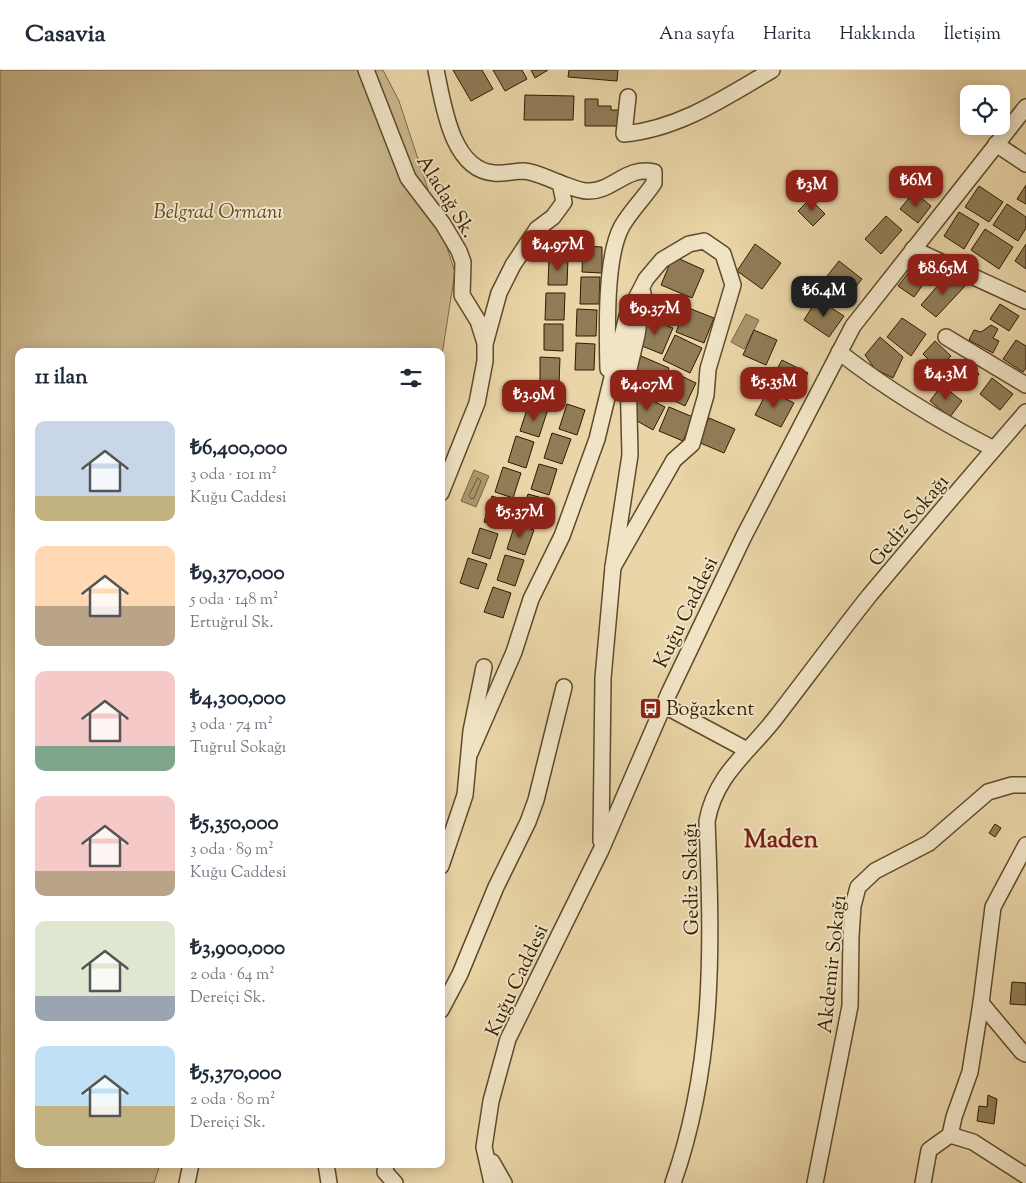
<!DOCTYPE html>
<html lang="tr">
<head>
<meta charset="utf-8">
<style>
	:root { --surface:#fff; --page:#f6f6f7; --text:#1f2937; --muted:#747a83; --line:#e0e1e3; --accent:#8f2418 }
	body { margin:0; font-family:"Sorts Mill Goudy",serif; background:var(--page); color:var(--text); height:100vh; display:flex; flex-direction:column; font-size:19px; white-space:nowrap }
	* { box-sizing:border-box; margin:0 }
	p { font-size:16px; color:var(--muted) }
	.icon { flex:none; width:28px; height:28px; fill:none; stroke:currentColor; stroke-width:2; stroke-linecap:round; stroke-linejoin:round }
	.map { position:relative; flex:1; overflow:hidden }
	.details { position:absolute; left:15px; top:278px; width:430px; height:820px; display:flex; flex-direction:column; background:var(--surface); border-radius:10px; box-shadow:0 2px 12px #0003 }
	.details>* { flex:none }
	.controls { position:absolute; left:960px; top:15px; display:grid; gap:10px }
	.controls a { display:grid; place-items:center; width:50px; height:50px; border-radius:10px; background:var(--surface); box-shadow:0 2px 12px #0003; font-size:25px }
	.price { position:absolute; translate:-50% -42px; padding:0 11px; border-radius:10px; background:var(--accent); color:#fff; font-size:16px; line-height:32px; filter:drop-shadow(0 1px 2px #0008) }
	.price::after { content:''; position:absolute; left:50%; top:30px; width:15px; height:11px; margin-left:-8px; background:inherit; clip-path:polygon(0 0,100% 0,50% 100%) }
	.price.current { background:#222; color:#fff }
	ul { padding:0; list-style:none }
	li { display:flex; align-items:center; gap:15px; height:125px; padding:0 20px }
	li span { display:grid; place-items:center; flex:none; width:140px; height:100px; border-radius:10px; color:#555 }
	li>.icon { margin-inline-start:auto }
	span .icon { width:60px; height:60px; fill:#fffc; stroke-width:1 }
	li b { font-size:21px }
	h2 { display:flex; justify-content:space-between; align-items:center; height:60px; padding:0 20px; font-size:21px }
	header { display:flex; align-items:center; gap:30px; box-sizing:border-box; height:70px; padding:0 25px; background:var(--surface); border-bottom:1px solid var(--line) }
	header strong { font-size:24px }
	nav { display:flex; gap:28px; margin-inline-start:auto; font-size:18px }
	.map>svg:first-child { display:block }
</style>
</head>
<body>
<header>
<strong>Casavia</strong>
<nav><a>Ana sayfa</a><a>Harita</a><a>Hakkında</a><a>İletişim</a></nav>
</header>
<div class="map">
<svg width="1026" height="1113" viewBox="0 0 1026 1113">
	<rect width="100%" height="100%" fill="#e9d5a7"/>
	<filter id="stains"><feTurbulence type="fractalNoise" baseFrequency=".004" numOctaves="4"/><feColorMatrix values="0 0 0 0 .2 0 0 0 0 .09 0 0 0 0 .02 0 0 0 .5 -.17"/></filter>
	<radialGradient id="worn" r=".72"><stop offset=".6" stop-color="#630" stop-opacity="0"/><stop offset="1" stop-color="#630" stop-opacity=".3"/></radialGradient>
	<path fill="#c9b68b" stroke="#7c6946" d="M0,0H383L399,31L455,202L441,291V281H19V1094H160L154,1113H0Z"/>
	<g fill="#aa966e" stroke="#796542">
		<path d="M746,244L759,250L744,279L731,272Z"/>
		<path d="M474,400L489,406L476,437L461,431Z"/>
	</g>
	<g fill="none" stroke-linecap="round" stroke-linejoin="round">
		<path stroke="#6c5937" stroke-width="1" d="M478,408L481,411L474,428L471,429L469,426Z"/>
	</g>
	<g fill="#907c57" stroke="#2f1c00">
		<path d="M453,0H482L493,19L471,31Z"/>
		<path d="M493,0H522L527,9L505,21Z"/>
		<path d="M531,0H548L535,8Z"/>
		<path d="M569,0H618L617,11L568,7Z"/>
		<path d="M525,25L574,26L573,50H524Z"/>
		<path d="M585,29H598V36H611V40H620V56H585Z"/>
		<path d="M1026,115V134L1017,129Z"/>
		<path d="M979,116L1003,132L989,152L965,137Z"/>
		<path d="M914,122L931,136L918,153L900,139Z"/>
		<path d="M810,129L825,144L813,156L798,141Z"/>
		<path d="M1007,134L1026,147V158L1018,171L993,155Z"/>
		<path d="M959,142L979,154L964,179L944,166Z"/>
		<path d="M886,146L902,160L881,184L865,169Z"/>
		<path d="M985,159L1013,177L999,199L971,180Z"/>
		<path d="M755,174L781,193L762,219L737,201Z"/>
		<path d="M1026,174V199L1015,191Z"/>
		<path d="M583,176L602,177V203L582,202Z"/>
		<path d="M673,186L704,200L692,228L661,215Z"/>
		<path d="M549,188L568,189L567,215H548Z"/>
		<path d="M839,191L862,209L846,229L824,210Z"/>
		<path d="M912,198L927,209L914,227L898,216Z"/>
		<path d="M946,206L966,215L936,247L921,235Z"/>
		<path d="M581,207H600L599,234H580Z"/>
		<path d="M546,223H565L564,250H545Z"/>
		<path d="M817,229L844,246L829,267L804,250Z"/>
		<path d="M1000,234L1019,246L1009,261L990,249Z"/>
		<path d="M686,237L714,248L704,273L676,262Z"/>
		<path d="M577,239L597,240L596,266H576Z"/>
		<path d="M647,248L673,258L662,284L637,274Z"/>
		<path d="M902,248L926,264L911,286L887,267Z"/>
		<path d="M544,254H563V281L544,280Z"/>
		<path d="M991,255L998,259L993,268L999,271L993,283L969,270L974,260L981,262Z"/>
		<path d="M754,260L777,270L766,295L743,285Z"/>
		<path d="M675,265L702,278L690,303L663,290Z"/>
		<path d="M880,267L903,287L893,308L875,299L865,285Z"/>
		<path d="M1016,270L1026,276V298L1023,302L1003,289Z"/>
		<path d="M935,271L951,286L938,299L923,284Z"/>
		<path d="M576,273L595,274L594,300H575Z"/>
		<path d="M641,286L669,298L658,323L630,311Z"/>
		<path d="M540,287L560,288L559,314H540Z"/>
		<path d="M782,290L808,303L795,329L768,315Z"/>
		<path d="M961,290L979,304L966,321L948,306Z"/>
		<path d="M671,301L696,313L685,336L660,324Z"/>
		<path d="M992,308L1013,324L1000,340L980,324Z"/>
		<path d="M942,315L962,331L950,347L930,331Z"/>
		<path d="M768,320L794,333L781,357L755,345Z"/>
		<path d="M638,323L665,337L653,360L632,348Z"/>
		<path d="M567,334L585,340L577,365L559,359Z"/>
		<path d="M528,336L547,342L539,367L520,361Z"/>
		<path d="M669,337L693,347L683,371L659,361Z"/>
		<path d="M709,348L735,359L724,383L698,372Z"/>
		<path d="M552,363L571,369L562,394L544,388Z"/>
		<path d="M516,366L534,372L526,398L508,392Z"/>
		<path d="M539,394L557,399L549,425L531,419Z"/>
		<path d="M503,397L521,403L513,428L495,422Z"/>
		<path d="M528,424L546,429L538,455L520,449Z"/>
		<path d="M492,426L510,432L502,458L484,452Z"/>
		<path d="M515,454L534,460L525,485L507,479Z"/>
		<path d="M480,458L498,464L490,489L472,483Z"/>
		<path d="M505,485L524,490L515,516L497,510Z"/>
		<path d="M468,488L487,494L478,519L460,513Z"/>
		<path d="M493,517L511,523L503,548L484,542Z"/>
		<path d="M995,754L1001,758L995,767L989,763Z"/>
		<path d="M1012,912L1026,913V935L1010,934Z"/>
		<path d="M988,1025L997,1029L994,1054L977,1051L979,1036L987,1037Z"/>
	</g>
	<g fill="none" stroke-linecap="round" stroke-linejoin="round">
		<defs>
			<g id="minor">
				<path d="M366,0L408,108L443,154L459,181L463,192L462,225L478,251L485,273"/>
				<path d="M436,0C443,32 451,100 494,103C504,104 514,101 524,101C536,102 549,109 560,113L564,132L553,147L537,159L513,195L499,223L485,274V291L477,333L441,423"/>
				<path d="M628,27L624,64C679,59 726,27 772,0"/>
				<path d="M996,74L1026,94"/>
				<path d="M560,113C569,116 579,121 587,121C611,123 627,95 654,102V113C645,127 631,140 622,156C605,186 607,262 608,299"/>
				<path d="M913,179L1026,231"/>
				<path d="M946,267L1026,315"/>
				<path d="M839,282C888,320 939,351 994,379"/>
				<path d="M663,635L747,680"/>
				<path d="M470,683L514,582L531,529L562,466L597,369L627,246L646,209L662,190L689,174L704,171L723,184L733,215L708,299L706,325L692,374L674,390L613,497"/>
				<path d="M601,771L603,608L613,497L630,385L628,303L637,265L643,223"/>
				<path d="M441,796L465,725L471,661L484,597"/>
				<path d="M981,933L1022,982L1026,984"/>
				<path d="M441,940L460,904L496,817L528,752L536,730L564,617"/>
				<path d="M950,1065L973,1072L1026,1106"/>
				<path d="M492,1092L504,1113"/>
				<path d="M326,1094L329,1113"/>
				<path d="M386,1094L385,1102L395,1113"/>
				<path d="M187,1113L191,1094"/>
				<path d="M492,1113L484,1077L491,1031L508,969L601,780L669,623L744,466L853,256L1026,37"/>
				<path d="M673,1113C715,994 712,876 707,751C716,703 750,682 777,646C808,606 838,565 869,526C921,464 973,403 1026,342"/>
				<path d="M815,1113L850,936L851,866L853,836L858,817L875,801L929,773L988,722L1012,715H1026"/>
				<path d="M923,1113L929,1080L950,1065L954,1047L970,1002L981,933L993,837L1026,775"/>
			</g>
		</defs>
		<use href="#minor" stroke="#5e4a2a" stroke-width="18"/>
		<use href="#minor" stroke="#f1e4c6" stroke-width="15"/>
	</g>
	<defs>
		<symbol id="bus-square" viewBox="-11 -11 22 22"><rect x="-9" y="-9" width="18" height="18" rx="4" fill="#8f2418" stroke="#f1e4c6"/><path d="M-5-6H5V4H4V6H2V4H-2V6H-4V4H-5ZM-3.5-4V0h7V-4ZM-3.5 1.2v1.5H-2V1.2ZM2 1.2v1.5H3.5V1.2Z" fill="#fff"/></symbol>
	</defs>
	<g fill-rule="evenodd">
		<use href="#bus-square" x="638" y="626" width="25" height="25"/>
	</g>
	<g text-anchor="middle" stroke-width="4" stroke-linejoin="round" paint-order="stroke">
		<g font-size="20" fill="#2f1c00" stroke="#f1e4c6">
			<text transform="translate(447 126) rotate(58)" y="7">Aladağ Sk.</text>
			<text transform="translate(908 450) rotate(-50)" y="7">Gediz Sokağı</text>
			<text transform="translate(685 542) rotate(-64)" y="7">Kuğu Caddesi</text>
			<text transform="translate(690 809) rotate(-91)" y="7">Gediz Sokağı</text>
			<text transform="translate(831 894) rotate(-84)" y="7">Akdemir Sokağı</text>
			<text transform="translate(516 910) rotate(-65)" y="7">Kuğu Caddesi</text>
		</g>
		<g font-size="20" font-style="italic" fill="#5d4a2a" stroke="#f1e4c6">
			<text x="218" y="148">Belgrad Ormanı</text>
		</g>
		<g font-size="20" fill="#2f1c00" stroke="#f1e4c6" text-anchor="start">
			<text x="666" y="645">Boğazkent</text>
		</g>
		<g font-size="25" font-weight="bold" fill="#7a1f14" stroke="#f1e4c6">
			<text x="781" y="777">Maden</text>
		</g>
	</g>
	<rect width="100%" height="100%" filter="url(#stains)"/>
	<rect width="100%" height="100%" fill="url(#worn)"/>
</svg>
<div class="controls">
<a><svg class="icon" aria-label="locate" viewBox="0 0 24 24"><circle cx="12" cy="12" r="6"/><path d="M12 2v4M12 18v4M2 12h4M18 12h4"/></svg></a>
</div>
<b class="price" style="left:916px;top:138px">₺6M</b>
<b class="price" style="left:812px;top:142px">₺3M</b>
<b class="price" style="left:558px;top:202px">₺4.97M</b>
<b class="price" style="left:943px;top:226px">₺8.65M</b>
<b class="price current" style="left:824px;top:248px">₺6.4M</b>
<b class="price" style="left:655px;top:266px">₺9.37M</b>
<b class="price" style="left:946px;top:331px">₺4.3M</b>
<b class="price" style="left:774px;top:339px">₺5.35M</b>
<b class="price" style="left:647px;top:342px">₺4.07M</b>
<b class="price" style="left:534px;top:352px">₺3.9M</b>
<b class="price" style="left:520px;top:469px">₺5.37M</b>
<section class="details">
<h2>11 ilan<svg class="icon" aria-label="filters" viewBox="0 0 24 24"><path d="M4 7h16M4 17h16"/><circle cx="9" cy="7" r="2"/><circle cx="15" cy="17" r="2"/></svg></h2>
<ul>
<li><span style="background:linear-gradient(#c9d6e8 75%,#c2b280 0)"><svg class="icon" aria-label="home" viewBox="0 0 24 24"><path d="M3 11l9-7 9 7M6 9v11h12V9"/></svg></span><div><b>₺6,400,000</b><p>3 oda · 101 m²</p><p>Kuğu Caddesi</p></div></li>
<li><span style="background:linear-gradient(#ffd9b3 60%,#b9a48a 0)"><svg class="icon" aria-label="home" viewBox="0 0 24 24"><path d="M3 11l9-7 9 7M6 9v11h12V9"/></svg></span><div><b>₺9,370,000</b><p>5 oda · 148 m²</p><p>Ertuğrul Sk.</p></div></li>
<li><span style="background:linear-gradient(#f6c9c9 75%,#7fa58c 0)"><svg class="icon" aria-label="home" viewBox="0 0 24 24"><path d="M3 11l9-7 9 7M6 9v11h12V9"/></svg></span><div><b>₺4,300,000</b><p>3 oda · 74 m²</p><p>Tuğrul Sokağı</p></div></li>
<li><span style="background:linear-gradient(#f6c9c9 75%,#b9a48a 0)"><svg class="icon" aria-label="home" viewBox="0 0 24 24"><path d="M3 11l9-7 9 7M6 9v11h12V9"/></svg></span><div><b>₺5,350,000</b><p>3 oda · 89 m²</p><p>Kuğu Caddesi</p></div></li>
<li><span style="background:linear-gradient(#dfe7d0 75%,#9aa5b1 0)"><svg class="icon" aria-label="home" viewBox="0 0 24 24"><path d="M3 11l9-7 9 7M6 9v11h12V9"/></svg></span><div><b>₺3,900,000</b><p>2 oda · 64 m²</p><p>Dereiçi Sk.</p></div></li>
<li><span style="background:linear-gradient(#bfe0f5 60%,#c2b280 0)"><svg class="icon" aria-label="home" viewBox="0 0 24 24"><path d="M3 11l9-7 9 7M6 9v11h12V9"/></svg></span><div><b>₺5,370,000</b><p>2 oda · 80 m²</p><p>Dereiçi Sk.</p></div></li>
</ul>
</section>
</div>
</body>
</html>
